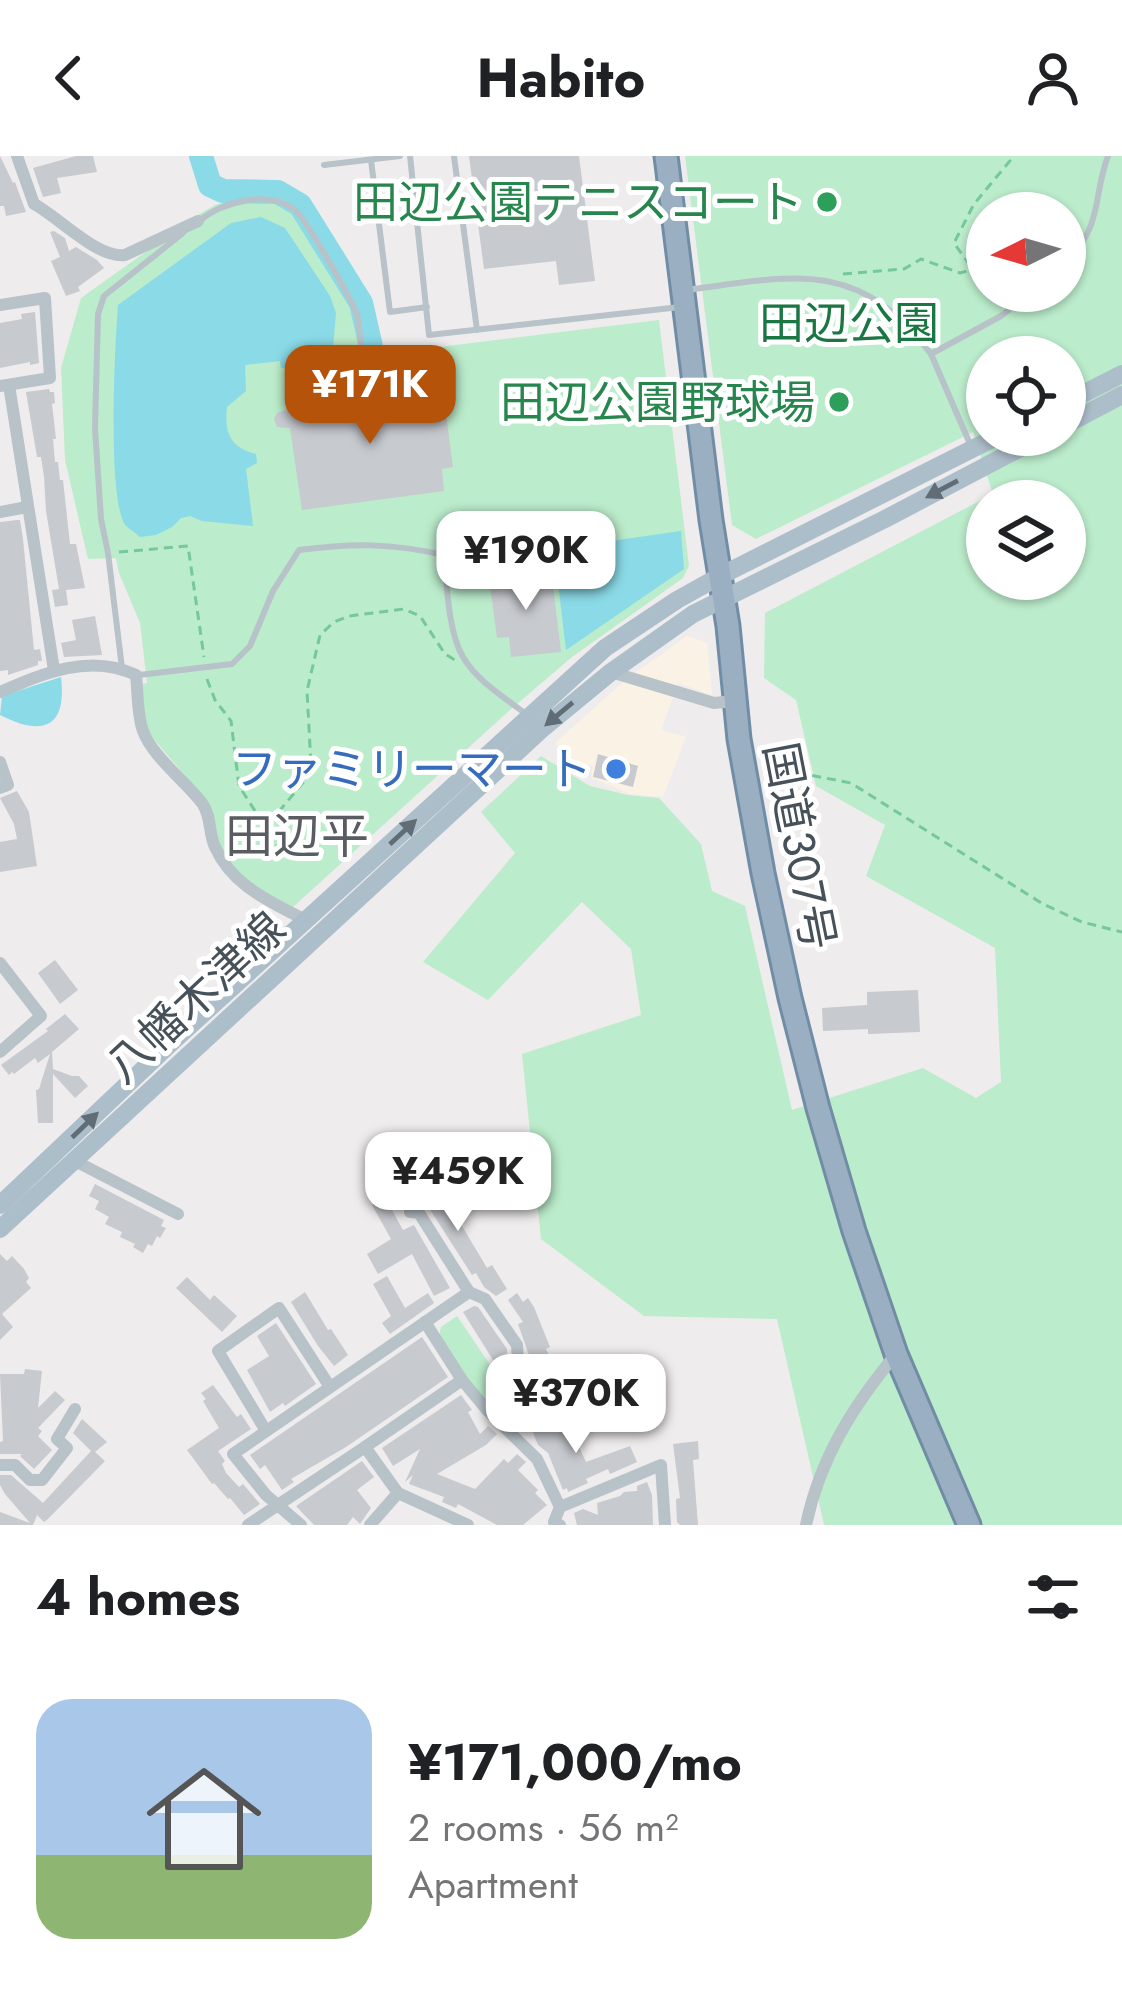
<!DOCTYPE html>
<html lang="en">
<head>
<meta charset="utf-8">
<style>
	:root { --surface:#fff; --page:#f2f2f2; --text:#202124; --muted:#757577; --accent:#b45309 }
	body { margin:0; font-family:Jost,"Noto Sans JP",sans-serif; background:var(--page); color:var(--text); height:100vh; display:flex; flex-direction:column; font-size:45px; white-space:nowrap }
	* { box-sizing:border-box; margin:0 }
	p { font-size:39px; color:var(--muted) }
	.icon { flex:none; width:66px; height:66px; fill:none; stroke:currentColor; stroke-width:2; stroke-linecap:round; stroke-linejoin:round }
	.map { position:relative; height:1369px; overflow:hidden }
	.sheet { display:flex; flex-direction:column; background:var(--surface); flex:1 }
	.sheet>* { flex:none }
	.needle { width:78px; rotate:265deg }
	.fabs { position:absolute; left:966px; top:36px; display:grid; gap:24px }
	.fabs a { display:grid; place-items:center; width:120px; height:120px; border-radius:50%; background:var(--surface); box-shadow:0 3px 9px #0004; font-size:60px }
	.price { position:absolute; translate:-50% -102px; padding:0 27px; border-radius:24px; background:#fff; color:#222; font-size:39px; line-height:78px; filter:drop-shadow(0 3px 6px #0008) }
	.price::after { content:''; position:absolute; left:50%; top:72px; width:36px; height:27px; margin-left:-18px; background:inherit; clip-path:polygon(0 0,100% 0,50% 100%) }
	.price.on { background:var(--accent); color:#fff }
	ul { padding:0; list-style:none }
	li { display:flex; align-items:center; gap:36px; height:300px; padding:0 36px }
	li span { display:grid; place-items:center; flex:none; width:336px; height:240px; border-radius:36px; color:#555 }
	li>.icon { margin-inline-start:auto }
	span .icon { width:144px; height:144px; fill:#fffc; stroke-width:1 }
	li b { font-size:51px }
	h2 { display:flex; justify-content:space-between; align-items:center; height:144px; padding:0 36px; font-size:51px }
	header { display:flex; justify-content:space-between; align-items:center; height:156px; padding:0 36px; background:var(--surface); font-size:54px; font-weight:700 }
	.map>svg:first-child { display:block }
</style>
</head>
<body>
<header><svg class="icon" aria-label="back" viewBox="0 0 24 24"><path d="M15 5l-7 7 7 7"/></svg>Habito<svg class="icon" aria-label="person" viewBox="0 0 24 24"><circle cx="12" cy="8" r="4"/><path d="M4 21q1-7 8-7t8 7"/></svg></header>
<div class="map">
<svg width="1122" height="1369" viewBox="0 0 1122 1369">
	<rect width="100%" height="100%" fill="#efeced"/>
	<path fill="#faf3e5" d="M687,480L707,487L712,539L678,527L661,574L686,581L663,641L631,638L591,622L593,610L583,608L576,612L555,587L623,526Z"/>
	<g fill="#bbeccb" fill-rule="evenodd">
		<path d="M685,0H1122V1369H824L777,1163L644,1160L541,1083L522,898L641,859L631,793L582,746L488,844L423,806L515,697L481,656L541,600L590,630L628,639L659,642L701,688L712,735L745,750L792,954L923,912L976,942L1001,926L995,792L866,720L885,669L816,630L796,544L764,522L765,457L993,338L973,276L756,383L732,369ZM987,57H1065V135H987ZM987,201H1065V279H987ZM987,345H1065V423H987Z"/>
		<path d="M246,40L277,41L299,53L347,129L360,159L367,200L659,164L689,410L683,422L572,501L510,554L293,751C262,735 234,722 219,687C214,674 215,660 209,648L147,575L141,528L147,527L140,467L119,417L116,402L88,403L65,304L61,212L81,142L196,60L215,49Z"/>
		<path d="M457,1160L507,1234L487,1254L438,1187L441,1171Z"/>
	</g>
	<g fill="#8adae7">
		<path d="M261,61L285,72L330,140L336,157L332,203L308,206L307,211L281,212L280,205L245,209L246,235L227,251C224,276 230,292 256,298L257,307L246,313L253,370L202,365L190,360L181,362L172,371L156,379L140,381C138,379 127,371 125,369C107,339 115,188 118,149L231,67Z"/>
		<path d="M681,375L684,413L566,494L554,393Z"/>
		<path d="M61,521C67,572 43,581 0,559L2,540Z"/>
	</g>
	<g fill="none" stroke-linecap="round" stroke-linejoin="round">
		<path stroke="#8adae7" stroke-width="24" d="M201,0L210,29L223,35L278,36L300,49L361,147L374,204"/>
	</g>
	<g fill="#c7cacf">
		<path d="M0,0L13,27L15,26L26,56L6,60L4,50H0Z"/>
		<path d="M76,0H93L97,16L57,22L61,37L43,41L33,12Z"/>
		<path d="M469,0H579L595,125L559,129L556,105L484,113Z"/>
		<path d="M54,75L65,82L69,95L76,91L97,104L104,112L78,131L80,135L66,140L51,105L60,101L50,76Z"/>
		<path d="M35,156L39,207L30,209V206L0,212V167L22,163L21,158Z"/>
		<path d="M442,228L453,311L442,313L444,335L302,354L290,272L277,271L274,263L277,257L288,253Z"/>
		<path d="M49,233L50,236H54L55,247L52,248L56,283H53L55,306H58L60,324H63L70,388H76L85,432L66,434L68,449L55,451L52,434L59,433L46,355L44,321L41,301H37L26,236Z"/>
		<path d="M17,364H20L23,383L34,494L40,493L42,505H38V509L8,519V514L0,515V366Z"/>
		<path d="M551,413L561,496L511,501L509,481L497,482L489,422Z"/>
		<path d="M95,460L102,499L64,501L61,487L76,484L72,464Z"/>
		<path d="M598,598L638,610L633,631L593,621Z"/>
		<path d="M17,635L29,656L37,710L0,716V686L17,683L14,668L0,642Z"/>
		<path d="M55,804L78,834L60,848L38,817Z"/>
		<path d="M918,834L920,876L868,878V873L823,875L822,852L867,849V836Z"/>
		<path d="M65,858L79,873L52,896L53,913L72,920H79L88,930L75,942L53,918V967H38L36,934L39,933L50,898L38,907L35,902L14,918L12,916L9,919L1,909L48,875L46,873Z"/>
		<path d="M424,1016L433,1030L437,1028L487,1112L492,1109L507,1133L496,1140L484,1131L476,1117L472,1119L411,1024Z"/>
		<path d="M95,1028L164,1064L161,1070L166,1072L160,1082L157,1080L152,1090L148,1088L143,1097L133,1091L135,1088L120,1081L122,1076L105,1068L109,1061L95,1053L99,1045L89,1040Z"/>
		<path d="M389,1040L395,1052L392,1054L403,1074L414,1069L450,1132L434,1140L412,1098L378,1118L367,1098L391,1083L372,1049Z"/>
		<path d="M0,1098L7,1105L12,1100L24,1113L29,1122L26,1126L31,1132L2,1158L13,1171L0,1184Z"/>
		<path d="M387,1120L405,1152L428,1137L434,1147L390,1178L382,1167L391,1160L373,1128Z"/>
		<path d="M187,1121L210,1144L214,1139L237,1160L222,1176L176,1132Z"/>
		<path d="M305,1136L328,1174L331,1173L348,1199L334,1210L318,1190L291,1146Z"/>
		<path d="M517,1137L523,1146L528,1142L534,1151L550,1191L546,1193L551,1204L547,1206L550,1213L536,1219L518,1168L523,1166L508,1144Z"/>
		<path d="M474,1150L478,1151L507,1193V1219L503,1220L463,1156Z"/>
		<path d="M276,1167L316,1228L285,1250L283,1247L270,1256L247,1214L269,1200L257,1180Z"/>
		<path d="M422,1181L448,1221L346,1291L291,1323L294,1326L282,1334L265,1309L260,1313L250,1299Z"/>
		<path d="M25,1213L42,1215L38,1252L55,1235L65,1244L38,1272L42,1275L38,1280L52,1294L34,1313L20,1300L22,1298H0V1286L3,1285L0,1218H24Z"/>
		<path d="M213,1229L237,1261L241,1258L251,1273L218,1295L225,1305L222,1308L226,1317L239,1331L243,1328L260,1348L244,1359L230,1342L228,1343L214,1327L212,1328L187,1294L219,1272L203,1245L206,1243L201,1237Z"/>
		<path d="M461,1239L472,1254L468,1256L480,1278L488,1270L497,1278L486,1289L437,1318L475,1333L504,1303L508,1307L517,1298L526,1306L518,1314L538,1334L535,1337L547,1349L523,1369H497L458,1348L456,1352L442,1346L444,1341L409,1328L413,1319L405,1326L420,1293L393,1310L382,1292Z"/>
		<path d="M545,1260L550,1272L564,1267L567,1276L571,1274L586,1306L630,1290L637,1306L610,1318L608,1313L586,1323L588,1327L568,1336L567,1332L563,1334L548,1297L538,1289L532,1274Z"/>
		<path d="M82,1263L107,1286L95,1296L105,1305L48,1363L44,1366L37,1359L33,1369H0V1356L30,1367L5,1338L0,1329V1319H11L43,1347L91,1295L73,1277Z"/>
		<path d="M698,1285L699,1303L693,1304L698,1369H680L677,1366L676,1343L680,1342L673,1288Z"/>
		<path d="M362,1305L374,1321L357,1334L371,1352L360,1368L353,1361L347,1369H314L296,1350Z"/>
		<path d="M647,1326L652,1339L653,1369H577L574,1357L583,1353L598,1359L597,1347L620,1340L624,1336L637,1335V1330Z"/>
	</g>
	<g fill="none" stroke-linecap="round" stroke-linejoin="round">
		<defs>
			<path id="trunk" d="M666,0L711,364L728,470L739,583L763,717L790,842L818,952L854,1075L896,1198L969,1369"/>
		</defs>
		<use href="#trunk" stroke="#718da6" stroke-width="27"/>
		<g stroke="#75c89a" stroke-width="3" stroke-dasharray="9 6" stroke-linecap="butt">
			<path d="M843,118L904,113L921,103L960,117L967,115L969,108L954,87L974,48L1014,0"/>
			<path d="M119,396L188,390L204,501"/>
			<path d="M207,523L215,544L231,565L239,630L259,661L269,668"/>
			<path d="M768,611L851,627L1043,748L1082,766L1122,776"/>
			<path d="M324,697C292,711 272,699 271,665L306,623L311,609L307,535L320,479L334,466L349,460L404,453L420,460L445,498L455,504"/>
		</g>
		<g stroke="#b8c2c9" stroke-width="6">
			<path d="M410,0L429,179L680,151"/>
			<path d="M454,0L477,174"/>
			<path d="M371,4L390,156L427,151"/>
			<path d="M324,9L400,0"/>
			<path d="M199,65C222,46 269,33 295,54C306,63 352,144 357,159C360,171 360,185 362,197"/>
			<path d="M1065,106C1104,69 1092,43 1108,0"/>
			<path d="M687,134C793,120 859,101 931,198"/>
			<path d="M970,288L931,198L1001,160L1033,135"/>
			<path d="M122,512L108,397L101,363L95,272L98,158L104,140L183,77"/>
			<path d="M139,519L232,508L250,490L273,435L299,394C353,387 390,387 444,399C447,429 448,476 463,501C477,525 505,542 526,558"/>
		</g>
		<g stroke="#b8c2c9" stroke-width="12">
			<path d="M17,0L34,48C60,62 98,103 125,99L198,65"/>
			<path d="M0,149L45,142L50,222L0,230"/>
			<path d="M9,229L54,514"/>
			<path d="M0,356L27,351"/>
			<path d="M611,516L714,547L734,545"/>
			<path d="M0,536C44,517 90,497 136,519C138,536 137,559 143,575C152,600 185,625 202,647C212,661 208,676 215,691C233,731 270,745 307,765"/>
			<path d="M0,606L8,629L0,632"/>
			<path d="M0,807L41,860L0,896"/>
			<path d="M75,1005L178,1058"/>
			<path d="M410,1056L419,1057L469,1136L485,1143L517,1189L519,1222L487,1254"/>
			<path d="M425,1166L462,1224L365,1291L398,1337L468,1369"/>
			<path d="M462,1224L487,1254L537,1303L560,1351L554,1366L560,1369"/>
			<path d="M266,1275L218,1195L279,1152L330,1231"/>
			<path d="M0,1309H15L30,1324H42L67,1292L57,1283L75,1253"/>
			<path d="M560,1351L661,1309L665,1369"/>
			<path d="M248,1369L365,1291"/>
			<path d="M301,1369L266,1339L233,1298L469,1136"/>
			<path d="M370,1369L398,1337"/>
			<path d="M806,1369C820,1302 853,1250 896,1198"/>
		</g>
		<g stroke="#adbecb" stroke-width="18">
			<path d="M1065,247L1122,218"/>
			<path d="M1065,269L1122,239"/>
			<path d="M0,1049L172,886L605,492L677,444L720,420L1000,279"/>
			<path d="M0,1073L543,572L611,516L693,458L885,363L1045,279"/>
		</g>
		<use href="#trunk" stroke="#9ab0c2" stroke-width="21"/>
	</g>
	<defs><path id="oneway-solid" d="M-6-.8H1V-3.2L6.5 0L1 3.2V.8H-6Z" transform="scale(3)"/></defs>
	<g fill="#606c76">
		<use href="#oneway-solid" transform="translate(942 333) rotate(152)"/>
		<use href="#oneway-solid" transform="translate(559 558) rotate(140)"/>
		<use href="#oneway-solid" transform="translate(403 676) rotate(-43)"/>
		<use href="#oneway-solid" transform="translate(85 969) rotate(-44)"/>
	</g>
	<g fill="#2e9e5b" stroke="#fff" stroke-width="4.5">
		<circle cx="827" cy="46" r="12"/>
		<circle cx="839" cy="246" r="12"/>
	</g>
	<circle fill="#3f7fe0" stroke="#fff" stroke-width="4.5" cx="616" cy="613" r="12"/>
	<g text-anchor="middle" stroke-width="10" stroke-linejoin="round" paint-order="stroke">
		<g font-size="45" fill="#27864d" stroke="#fff" text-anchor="end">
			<text x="803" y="62">田辺公園テニスコート</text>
			<text x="815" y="262">田辺公園野球場</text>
		</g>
		<g font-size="45" fill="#1a7642" stroke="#fff">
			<text x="849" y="183">田辺公園</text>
		</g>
		<g font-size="45" fill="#366cbe" stroke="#fff" text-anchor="end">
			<text x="592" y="629">ファミリーマート</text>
		</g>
		<g font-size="45" fill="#465159" stroke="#fff">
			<text transform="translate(800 690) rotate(79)" y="16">国道307号</text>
			<text transform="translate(195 841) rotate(-43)" y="16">八幡木津線</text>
		</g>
		<g font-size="48" fill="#595d61" stroke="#fff">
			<text x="297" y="697">田辺平</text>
		</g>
	</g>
</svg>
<div class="fabs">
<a><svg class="needle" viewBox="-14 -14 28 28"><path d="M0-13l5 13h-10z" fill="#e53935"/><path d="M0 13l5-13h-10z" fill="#757577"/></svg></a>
<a><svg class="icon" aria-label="locate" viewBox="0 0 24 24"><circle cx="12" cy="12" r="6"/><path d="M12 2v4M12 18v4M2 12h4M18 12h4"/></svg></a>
<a><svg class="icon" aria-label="layers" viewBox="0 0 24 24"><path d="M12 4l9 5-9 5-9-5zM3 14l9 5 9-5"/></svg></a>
</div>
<b class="price on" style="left:370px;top:291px">¥171K</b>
<b class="price" style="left:526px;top:457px">¥190K</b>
<b class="price" style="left:458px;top:1078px">¥459K</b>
<b class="price" style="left:576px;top:1300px">¥370K</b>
</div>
<section class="sheet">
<h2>4 homes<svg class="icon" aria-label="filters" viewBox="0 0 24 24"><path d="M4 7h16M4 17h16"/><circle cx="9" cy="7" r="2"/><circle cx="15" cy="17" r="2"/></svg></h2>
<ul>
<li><span style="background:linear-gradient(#a9c7e8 65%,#8fb573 0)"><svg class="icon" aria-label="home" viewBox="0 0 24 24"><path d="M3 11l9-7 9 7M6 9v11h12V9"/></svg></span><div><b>¥171,000/mo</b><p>2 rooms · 56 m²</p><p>Apartment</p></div></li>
</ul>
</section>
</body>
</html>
